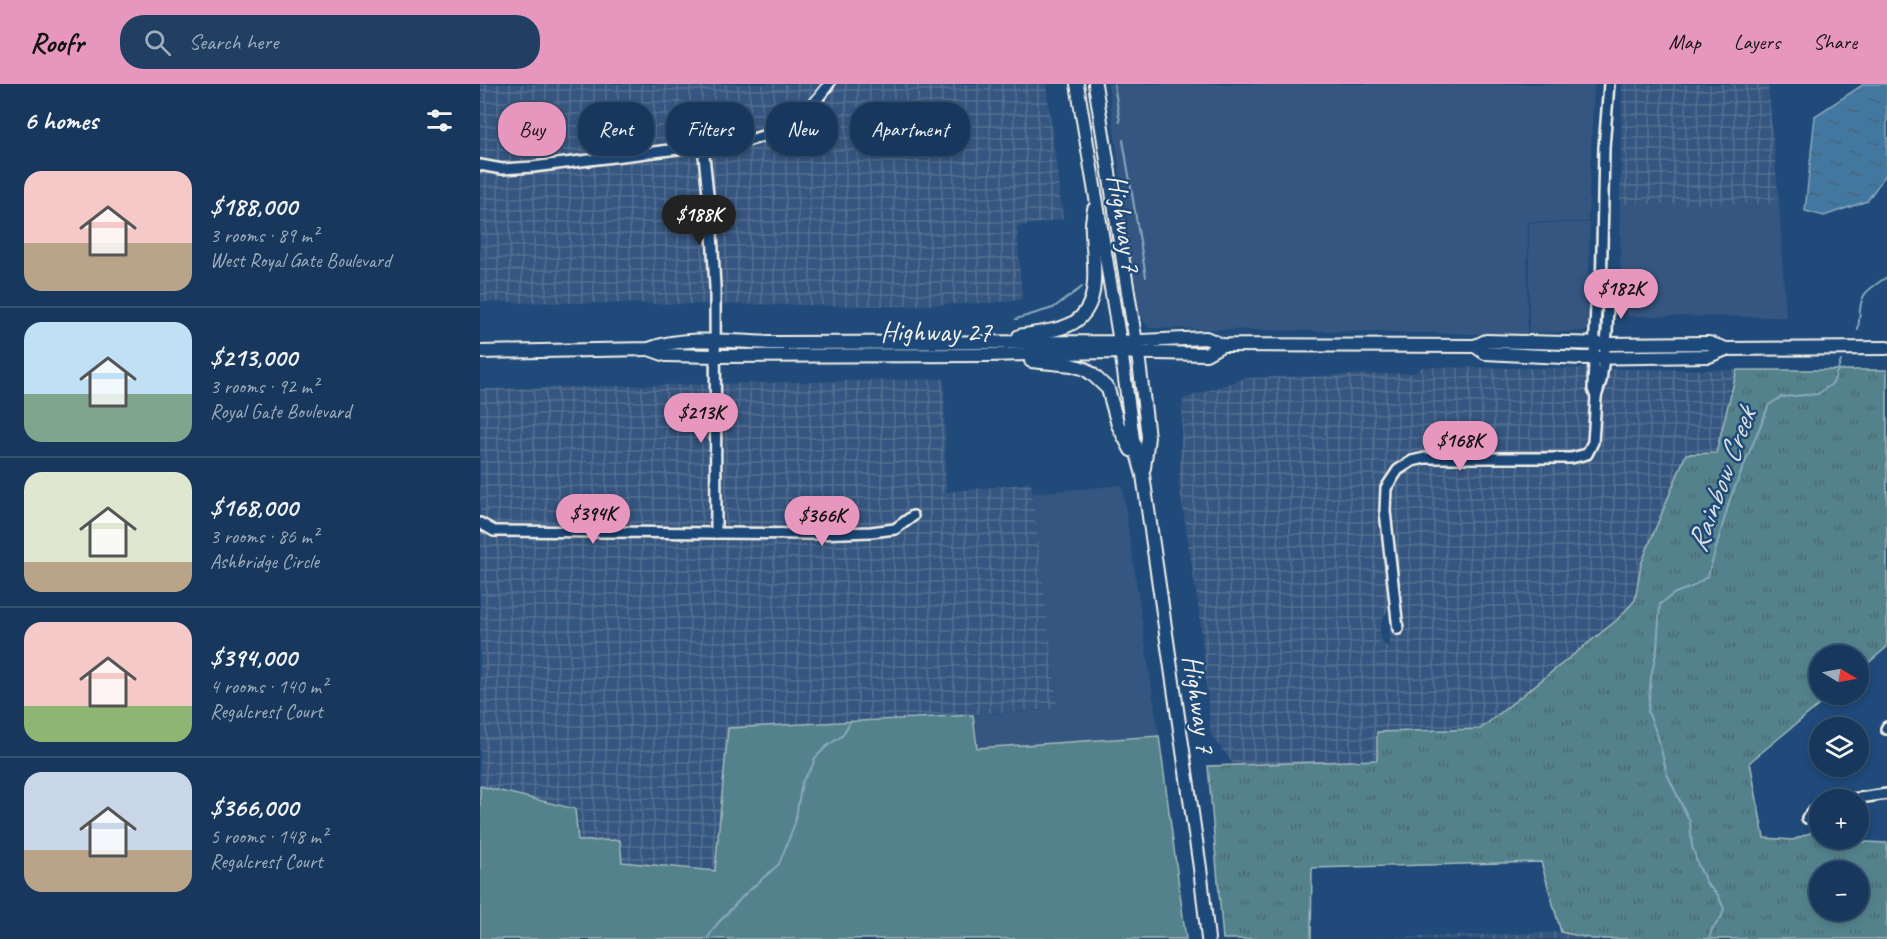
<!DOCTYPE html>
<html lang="en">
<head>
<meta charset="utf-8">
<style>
	:root { --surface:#17385c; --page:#203f62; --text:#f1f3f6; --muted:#9eacbb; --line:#365272; --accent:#e797bd }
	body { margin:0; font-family:Caveat,sans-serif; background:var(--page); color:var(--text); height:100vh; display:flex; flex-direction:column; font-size:22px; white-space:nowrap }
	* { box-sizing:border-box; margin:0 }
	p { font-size:20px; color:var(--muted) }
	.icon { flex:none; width:33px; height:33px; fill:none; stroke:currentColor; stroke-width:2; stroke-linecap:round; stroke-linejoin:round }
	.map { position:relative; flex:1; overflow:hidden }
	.details { display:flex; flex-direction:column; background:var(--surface); width:480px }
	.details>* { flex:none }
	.hud { position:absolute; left:18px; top:18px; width:570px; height:54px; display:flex; gap:12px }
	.needle { width:39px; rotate:100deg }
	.controls { position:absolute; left:1329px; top:561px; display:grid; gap:12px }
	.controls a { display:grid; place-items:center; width:60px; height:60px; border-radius:50%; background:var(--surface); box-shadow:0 3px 9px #0003,0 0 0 2px var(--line); font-size:30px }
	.price { position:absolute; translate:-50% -51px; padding:0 14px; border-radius:21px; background:var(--accent); color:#111; font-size:20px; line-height:39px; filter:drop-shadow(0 2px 3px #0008) }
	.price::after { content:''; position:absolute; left:50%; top:36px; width:18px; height:14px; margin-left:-9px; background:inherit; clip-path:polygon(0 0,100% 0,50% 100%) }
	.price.current { background:#222; color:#fff }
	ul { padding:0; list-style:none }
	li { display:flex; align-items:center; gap:18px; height:150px; padding:0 24px }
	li+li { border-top:2px solid var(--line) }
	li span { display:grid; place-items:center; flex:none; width:168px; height:120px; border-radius:18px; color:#555 }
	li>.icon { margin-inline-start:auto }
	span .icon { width:72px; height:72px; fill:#fffc; stroke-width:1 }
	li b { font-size:26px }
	h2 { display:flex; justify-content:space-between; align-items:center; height:72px; padding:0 24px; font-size:26px }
	.chip { padding:0 21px; border-radius:24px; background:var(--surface); box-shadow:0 3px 9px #0003,0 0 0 2px var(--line); font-size:21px; line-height:54px }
	.chip.current { background:var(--accent); color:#111 }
	header { display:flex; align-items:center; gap:36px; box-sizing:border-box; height:84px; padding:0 30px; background:var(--accent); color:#111 }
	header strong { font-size:28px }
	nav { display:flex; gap:33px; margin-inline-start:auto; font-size:21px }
	.search { width:420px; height:54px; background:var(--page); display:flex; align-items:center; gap:15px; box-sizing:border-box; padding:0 21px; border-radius:24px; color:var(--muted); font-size:22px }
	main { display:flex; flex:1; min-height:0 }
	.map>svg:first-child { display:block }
</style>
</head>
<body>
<header>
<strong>Roofr</strong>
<div class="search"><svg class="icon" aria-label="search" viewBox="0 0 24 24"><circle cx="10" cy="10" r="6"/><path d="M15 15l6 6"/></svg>Search here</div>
<nav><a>Map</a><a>Layers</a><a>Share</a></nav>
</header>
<main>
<section class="details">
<h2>6 homes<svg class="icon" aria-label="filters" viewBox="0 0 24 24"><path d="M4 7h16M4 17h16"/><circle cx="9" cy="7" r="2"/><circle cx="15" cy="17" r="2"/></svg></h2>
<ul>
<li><span style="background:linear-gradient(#f6c9c9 60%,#b9a48a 0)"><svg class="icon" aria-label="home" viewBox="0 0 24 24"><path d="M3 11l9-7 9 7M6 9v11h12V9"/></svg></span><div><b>$188,000</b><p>3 rooms · 89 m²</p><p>West Royal Gate Boulevard</p></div></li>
<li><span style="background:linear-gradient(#bfe0f5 60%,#7fa58c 0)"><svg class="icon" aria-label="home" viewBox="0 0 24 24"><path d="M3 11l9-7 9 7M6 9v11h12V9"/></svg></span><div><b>$213,000</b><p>3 rooms · 92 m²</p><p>Royal Gate Boulevard</p></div></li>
<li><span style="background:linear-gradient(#dfe7d0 75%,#b9a48a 0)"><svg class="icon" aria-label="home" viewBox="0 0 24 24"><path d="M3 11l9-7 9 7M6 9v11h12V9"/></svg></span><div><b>$168,000</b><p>3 rooms · 86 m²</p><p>Ashbridge Circle</p></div></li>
<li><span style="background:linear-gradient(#f6c9c9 70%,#8fb573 0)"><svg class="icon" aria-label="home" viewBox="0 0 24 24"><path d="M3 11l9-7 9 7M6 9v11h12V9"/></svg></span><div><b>$394,000</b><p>4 rooms · 140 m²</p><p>Regalcrest Court</p></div></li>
<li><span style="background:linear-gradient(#c9d6e8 65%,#b9a48a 0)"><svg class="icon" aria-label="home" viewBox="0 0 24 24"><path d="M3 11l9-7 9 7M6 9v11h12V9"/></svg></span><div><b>$366,000</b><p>5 rooms · 148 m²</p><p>Regalcrest Court</p></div></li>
</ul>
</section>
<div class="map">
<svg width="1407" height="855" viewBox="0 0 1407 855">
	<defs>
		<pattern id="industrial-grid" width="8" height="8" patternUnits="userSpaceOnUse" patternTransform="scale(1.5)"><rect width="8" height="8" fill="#365680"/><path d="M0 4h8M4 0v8" fill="none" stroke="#546f92"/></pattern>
		<pattern id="park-tufts" width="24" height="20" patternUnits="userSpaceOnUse" patternTransform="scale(1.5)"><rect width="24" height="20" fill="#52828c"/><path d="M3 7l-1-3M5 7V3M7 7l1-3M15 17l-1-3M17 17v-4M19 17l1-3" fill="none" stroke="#4e686c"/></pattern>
		<pattern id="water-ripples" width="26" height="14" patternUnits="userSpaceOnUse" patternTransform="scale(1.5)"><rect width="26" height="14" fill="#4378a0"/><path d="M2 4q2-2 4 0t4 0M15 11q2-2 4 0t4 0" fill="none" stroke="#466278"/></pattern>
	</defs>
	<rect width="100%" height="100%" fill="#1f4a7a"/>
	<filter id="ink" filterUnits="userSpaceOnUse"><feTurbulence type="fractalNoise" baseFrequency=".0167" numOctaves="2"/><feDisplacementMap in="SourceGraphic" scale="12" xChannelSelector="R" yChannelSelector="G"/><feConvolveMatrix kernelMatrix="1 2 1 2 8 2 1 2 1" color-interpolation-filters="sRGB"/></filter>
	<g filter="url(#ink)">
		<g fill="#365680">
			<path d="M628,0H1114L1108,138H1048L1047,251L669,244L659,230Z"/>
			<path d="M1140,120H1299L1306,233L1148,232L1141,221Z"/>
			<path d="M1049,139H1110L1107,247L1049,249Z"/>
			<path d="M642,401L679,652L497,664L493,631L578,625L552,409Z"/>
		</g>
		<g fill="url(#industrial-grid)" fill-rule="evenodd">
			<path d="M0,0H566L583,135L537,143L542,215L529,218L420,222L0,218Z"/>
			<path d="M1142,0H1288L1299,120H1140Z"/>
			<path d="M942,283L1257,286L1236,369L1161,480L1155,516L1137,536L1000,645L897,648L898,676L754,681L731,651L720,534L699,400L703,315L765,294L935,289ZM908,526L909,527L910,566L902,557L899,549L902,536Z"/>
			<path d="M464,295L466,408L551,399L578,625L248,644L236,787L141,778L140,756L98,758L94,725L0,702V305Z"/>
			<path d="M1081,848L1113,855H887Z"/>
		</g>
		<path fill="#52828c" stroke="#a3baba" stroke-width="1.5" d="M493,631L497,664L679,652L706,855H0V702L95,725L98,757L140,756L142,778L235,787L248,644Z"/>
		<path fill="url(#park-tufts)" stroke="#a3baba" stroke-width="1.5" fill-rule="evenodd" d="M1257,286H1407V563L1379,587L1378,572H1340V610L1351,611L1270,678L1284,754L1313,756L1339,745L1340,754L1344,756L1407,759V855H1113L1081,848L1061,778L832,784L831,855H743L728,682L897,676V648L1000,645L1137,536L1155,516L1161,480L1206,370L1236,369ZM1340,788H1378V826H1340Z"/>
		<path fill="url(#water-ripples)" stroke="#8aa8bd" stroke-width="1.5" d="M1384,0H1407V89L1387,117L1344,132L1325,127L1335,32Z"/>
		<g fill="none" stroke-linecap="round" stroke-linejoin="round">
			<g stroke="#8aa8bd" stroke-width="2">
				<path d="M634,0L640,38"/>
				<path d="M643,56L666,193"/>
				<path d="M536,235L573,224L602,203"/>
				<path d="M1378,246C1382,212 1377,212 1407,193"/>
				<path d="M227,855L238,839L265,810L299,780L315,739L322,698L332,683L335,674L347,662L362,652L369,640"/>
				<path d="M1229,855L1232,845L1241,834L1244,825L1238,811L1227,800L1218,781L1212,762L1210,738L1187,690L1178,653L1168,628L1171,593L1177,565L1180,520L1195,509L1212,503L1228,492L1250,415L1289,321L1301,313L1338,310L1353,299L1361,277"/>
			</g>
			<defs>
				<g id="minor">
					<path d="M223,62L232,149L235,203L236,449"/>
					<path d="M0,81L22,85L53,83L270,56C307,46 327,31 349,0"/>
					<path d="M1116,313L1113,305L1116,219L1121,213L1124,64L1129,0"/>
					<path d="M0,439L14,447H21L335,450L391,448L415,445L433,432"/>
					<path d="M918,545L905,427L906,404L918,386L932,377L945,374H1091L1107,370L1113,358L1116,313L1121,297L1127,249L1128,218L1121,213"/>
					<path d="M1406,645L1407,643"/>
					<path d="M1365,716L1407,710"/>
					<path d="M1327,734L1340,720"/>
				</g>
				<g id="major">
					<path d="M597,0L640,258L653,355L663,391L720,784L728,855"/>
					<path d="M615,0L659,278L668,353L664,384"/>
					<path d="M539,252C554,249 574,248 589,241C624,225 613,178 612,148C611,140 613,132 614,125"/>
					<path d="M995,262L1005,269L1102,274L1229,272L1246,265"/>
					<path d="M169,265L186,271L236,272L508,271L625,268L726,270L742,261"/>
					<path d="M0,268L169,265C205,251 255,258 293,259L640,258L726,254L742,261L995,262L1006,257L1126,260L1229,259L1246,265L1407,264"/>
					<path d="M551,277L592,281L605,285L613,291L628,305L638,341L651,366"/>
				</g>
			</defs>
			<use href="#minor" stroke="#f4f1e8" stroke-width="14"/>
			<use href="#major" stroke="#f4f1e8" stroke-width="16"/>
			<use href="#minor" stroke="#1f4a7a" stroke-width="9"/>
			<use href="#major" stroke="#1f4a7a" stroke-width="12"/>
		</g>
	</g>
	<g text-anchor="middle" stroke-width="5" stroke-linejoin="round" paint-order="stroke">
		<g font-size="28" fill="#f4f1e8" stroke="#1f4a7a">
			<text transform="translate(645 139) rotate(81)" y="10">Highway 7</text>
			<text x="456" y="257">Highway 27</text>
			<text transform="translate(720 620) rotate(82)" y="10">Highway 7</text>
		</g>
		<g font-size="30" font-style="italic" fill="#d9dfdd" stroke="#1f4a7a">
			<text transform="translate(1241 396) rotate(-70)" y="10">Rainbow Creek</text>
		</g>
	</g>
</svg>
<div class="controls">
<a><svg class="needle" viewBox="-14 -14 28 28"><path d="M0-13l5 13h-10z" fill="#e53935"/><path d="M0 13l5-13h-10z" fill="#9eacbb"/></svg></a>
<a><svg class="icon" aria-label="layers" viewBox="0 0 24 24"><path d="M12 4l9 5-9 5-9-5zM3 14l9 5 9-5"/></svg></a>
<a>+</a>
<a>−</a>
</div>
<b class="price current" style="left:219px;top:162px">$188K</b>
<b class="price" style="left:1141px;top:236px">$182K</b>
<b class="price" style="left:221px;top:360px">$213K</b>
<b class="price" style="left:980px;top:388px">$168K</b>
<b class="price" style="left:113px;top:461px">$394K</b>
<b class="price" style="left:342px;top:463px">$366K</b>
<div class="hud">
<a class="chip current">Buy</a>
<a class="chip">Rent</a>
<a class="chip">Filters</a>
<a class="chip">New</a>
<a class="chip">Apartment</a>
</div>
</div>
</main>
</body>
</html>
